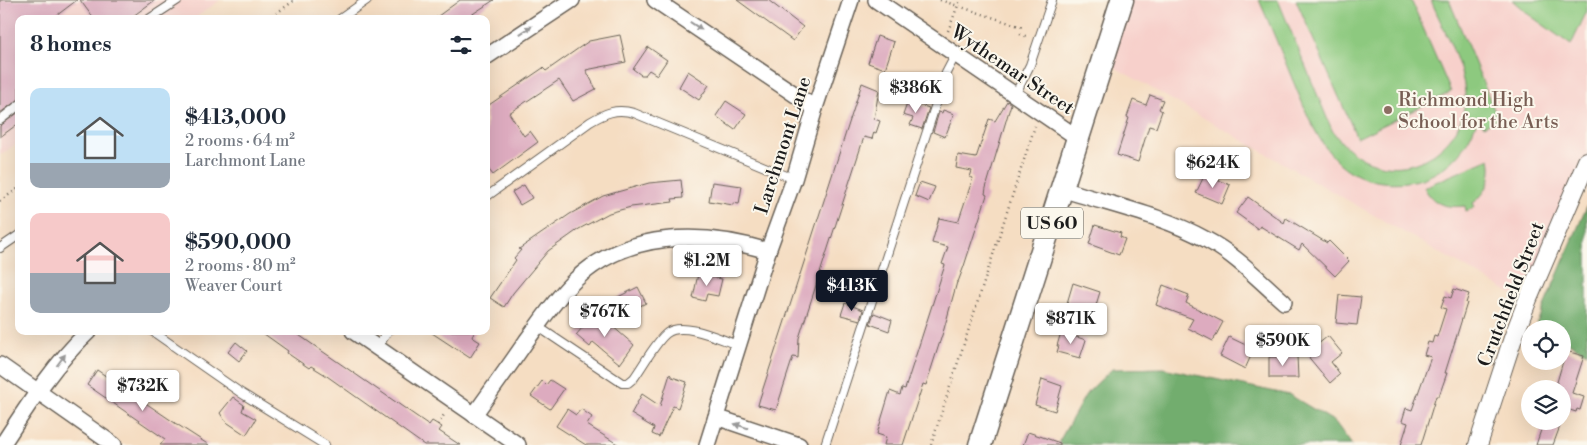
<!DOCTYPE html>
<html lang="en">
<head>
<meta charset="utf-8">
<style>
	:root { --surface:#fff; --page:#f6f6f7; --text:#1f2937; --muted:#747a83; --accent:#111827 }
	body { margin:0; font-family:"Libre Bodoni",serif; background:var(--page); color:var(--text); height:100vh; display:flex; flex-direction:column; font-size:19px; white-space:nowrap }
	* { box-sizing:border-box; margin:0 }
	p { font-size:16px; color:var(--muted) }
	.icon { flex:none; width:28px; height:28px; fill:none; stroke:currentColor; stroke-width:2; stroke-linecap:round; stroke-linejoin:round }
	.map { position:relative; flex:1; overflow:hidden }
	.panel { position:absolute; left:15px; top:15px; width:475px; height:320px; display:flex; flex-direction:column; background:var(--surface); border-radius:10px; box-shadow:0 5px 20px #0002 }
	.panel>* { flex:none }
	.controls { position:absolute; left:1521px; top:320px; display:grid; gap:10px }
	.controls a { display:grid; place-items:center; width:50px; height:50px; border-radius:50%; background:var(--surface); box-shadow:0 5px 20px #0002; font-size:25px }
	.price { position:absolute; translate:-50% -42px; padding:0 11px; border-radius:5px; background:#fff; color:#222; font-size:16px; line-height:32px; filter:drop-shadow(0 1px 2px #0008) }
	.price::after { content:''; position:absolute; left:50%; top:30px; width:15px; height:11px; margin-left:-8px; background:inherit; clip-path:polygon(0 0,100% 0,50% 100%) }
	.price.current { background:var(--accent); color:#fff }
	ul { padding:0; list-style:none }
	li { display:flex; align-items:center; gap:15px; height:125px; padding:0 15px }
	li span { display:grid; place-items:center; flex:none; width:140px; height:100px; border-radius:10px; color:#555 }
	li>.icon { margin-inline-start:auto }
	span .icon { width:60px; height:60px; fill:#fffc; stroke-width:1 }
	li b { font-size:21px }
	h2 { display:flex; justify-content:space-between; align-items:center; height:60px; padding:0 15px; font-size:21px }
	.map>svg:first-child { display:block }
</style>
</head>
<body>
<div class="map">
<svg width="1587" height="445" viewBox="0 0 1587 445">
	<rect width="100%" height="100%" fill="#fbf7ec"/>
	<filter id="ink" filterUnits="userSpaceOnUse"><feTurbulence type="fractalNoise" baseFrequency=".02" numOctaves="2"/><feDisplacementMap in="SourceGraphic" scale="10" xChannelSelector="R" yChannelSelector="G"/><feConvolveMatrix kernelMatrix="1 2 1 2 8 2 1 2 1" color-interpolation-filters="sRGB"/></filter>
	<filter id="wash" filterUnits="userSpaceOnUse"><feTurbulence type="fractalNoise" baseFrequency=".0096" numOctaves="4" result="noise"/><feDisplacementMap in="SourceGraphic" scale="20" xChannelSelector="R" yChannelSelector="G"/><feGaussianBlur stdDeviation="1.12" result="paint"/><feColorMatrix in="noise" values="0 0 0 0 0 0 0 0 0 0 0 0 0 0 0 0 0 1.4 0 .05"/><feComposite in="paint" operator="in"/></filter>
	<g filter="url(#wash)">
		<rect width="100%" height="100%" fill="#f5ddc2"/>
		<g fill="#f7d0cb">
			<path d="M0,0H220L194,19H19V142L0,155Z"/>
			<path d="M1121,0H1587V160L1526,302L1102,60Z"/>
		</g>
		<g fill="#8dc97f" stroke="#54724e">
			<path d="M1259,0H1278L1332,130C1359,171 1410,180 1445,144C1457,133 1464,116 1465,100C1467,72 1442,27 1431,0H1449L1498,119L1484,126L1478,116C1471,145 1450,169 1422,179C1407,183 1391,184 1376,181C1326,172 1311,122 1293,81C1282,54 1271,27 1259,0Z"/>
			<path d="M1296,0H1411L1451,92L1357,138Z"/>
			<path d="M1512,0H1587V11L1571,45L1528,14Z"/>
			<path d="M1490,159C1494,175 1487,194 1473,203L1475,207L1466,211L1465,206C1446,208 1433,205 1424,187Z"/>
		</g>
		<g fill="#72ad6e" stroke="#476445">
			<path d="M1587,206V353L1563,340L1562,329H1542L1536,325Z"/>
			<path d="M1163,368L1290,395L1335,422L1352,445H1057L1086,394L1112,369Z"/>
		</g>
		<g id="blocks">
			<g fill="#ddabbf">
				<path d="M0,0H77L52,19H19V99L0,113Z"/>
				<path d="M80,0H155L129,19H94Z"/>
				<path d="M460,0H494L465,19H434Z"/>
				<path d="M737,0H768L803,27L793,41Z"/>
				<path d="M620,35L626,62L586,70L596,89L573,101L559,80L509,113L524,136L530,131L538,142L493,175L486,166V107L543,68L546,71L589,41Z"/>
				<path d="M877,36L894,42L885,69L868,63Z"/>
				<path d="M648,47L667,60L657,75L649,70L645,75H641L633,69Z"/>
				<path d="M688,71L709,85L699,100L679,87Z"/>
				<path d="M862,83L879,90L874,119L880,121L876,133L874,132L872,139L864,137L799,338L798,358L793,357L776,410L758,405L760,398Z"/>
				<path d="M1150,95L1163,100L1159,109L1162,111L1156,128L1149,126L1138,162L1117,155L1129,118L1127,117L1133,100L1146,105Z"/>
				<path d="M726,101L746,114L735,130L716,116Z"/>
				<path d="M908,101L929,108L922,129L910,125L913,118L903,115Z"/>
				<path d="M1007,101L1011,104L986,188L985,194L987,195L964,266L958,282H957L944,329L926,385L923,384L903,445H884L886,437L877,434L890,391L900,395L902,388L905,389L945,265L942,264L948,247L932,243L939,218L958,222L973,178L970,177L972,171L956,168L958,155L976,158L989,119L995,121Z"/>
				<path d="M943,110L954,114L945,137L933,132L939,112L942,113Z"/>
				<path d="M19,112V123L0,137V126Z"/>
				<path d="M1205,174L1230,185L1222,204L1196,193Z"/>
				<path d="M681,180L683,198L672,199L673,202L631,207L609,213L579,229L548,251L513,293L504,307L490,298L516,260L514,258L521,250L519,249L570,214L603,196L649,183Z"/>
				<path d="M712,182L742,186L739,204L733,203V205L709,201Z"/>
				<path d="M920,182L935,187L929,202L915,196Z"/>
				<path d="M524,185L532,198L520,205L512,192Z"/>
				<path d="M1248,197L1284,223L1286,218L1327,243L1329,241L1349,261L1335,276L1302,244L1299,250L1260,226L1258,229L1236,213Z"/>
				<path d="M1095,225L1121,233L1120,237L1125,239L1119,255L1089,244Z"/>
				<path d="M698,274L722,279L718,296L707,294L705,301L693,298Z"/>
				<path d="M1073,283L1100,292L1092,318L1065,310Z"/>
				<path d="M1163,285L1189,295L1186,303L1223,322L1213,341L1188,328L1193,319L1156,305Z"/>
				<path d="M638,287L646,303L636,308L639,316L624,323L612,300Z"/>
				<path d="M1454,289L1469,294L1466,303H1467L1445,373H1447L1439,396H1436L1421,445H1401L1408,423L1402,421L1406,408L1412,410L1431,357L1424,355L1428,342L1432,343L1434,336L1437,337L1446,309L1441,307L1445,296L1451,298Z"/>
				<path d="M1339,295L1361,297L1357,325L1336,323Z"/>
				<path d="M845,303L863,310L860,320L841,315Z"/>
				<path d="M596,312L634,345L620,364L593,342L590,347L576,335Z"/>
				<path d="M874,313L892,320L889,331L870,324Z"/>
				<path d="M260,331H293L429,425L432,421L442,427L439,431L460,445H424L324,374L311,366L309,368L287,353L288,351Z"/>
				<path d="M429,331H475L472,337L480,342L470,358Z"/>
				<path d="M1061,332L1086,340L1080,358L1057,352L1059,346H1057Z"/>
				<path d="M1328,336L1342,353L1331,362L1340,374L1330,383L1306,354Z"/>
				<path d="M1229,337L1254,349L1245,369L1220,356Z"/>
				<path d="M236,342L247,351L239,361L228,352Z"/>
				<path d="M1566,351L1584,356L1572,393L1584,397L1580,410L1577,409L1576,412L1567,409L1565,415H1562V389H1555Z"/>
				<path d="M1297,356L1298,378H1269V357Z"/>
				<path d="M97,370L175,423L209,445H160L165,439L87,385Z"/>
				<path d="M670,374L672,377L687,382L678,408L673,406L659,437L652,434L654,428L631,414L642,394L660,406Z"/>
				<path d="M1042,379L1062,386L1055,411L1035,405Z"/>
				<path d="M550,380L564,389L550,409L531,396L542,381L546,385Z"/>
				<path d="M233,397L244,405L242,411L256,419L246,435L225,421L220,413Z"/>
				<path d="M567,409L576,415L581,409L592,417L587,425L619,445H586L556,426Z"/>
				<path d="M1544,421H1562L1553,445H1536Z"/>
				<path d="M1028,432L1060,443V445H1023Z"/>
			</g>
		</g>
	</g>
	<g filter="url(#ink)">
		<use href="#blocks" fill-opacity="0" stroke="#686056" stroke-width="1"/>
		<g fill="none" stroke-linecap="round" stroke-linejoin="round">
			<defs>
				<g id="service">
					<path d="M149,19L178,0"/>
					<path d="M340,19L367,0"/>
					<path d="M1015,95L1030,65L1052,0"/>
					<path d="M0,120L19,105"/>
					<path d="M486,197L590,122C605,113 616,108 634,113L794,179"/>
					<path d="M0,248L19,235"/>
					<path d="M537,326L622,383H628L634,378C642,367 657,340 667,333C683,321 720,339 738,345"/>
					<path d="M152,331L241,393L325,445"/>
					<path d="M377,348L388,331"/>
					<path d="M825,445L946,73L956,54"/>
				</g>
				<g id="minor">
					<path d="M655,0L815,108"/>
					<path d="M876,0L1078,138"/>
					<path d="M486,57L572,0"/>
					<path d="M1062,189C1111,205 1162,215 1207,240C1236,255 1260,281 1284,302"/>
					<path d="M353,331L518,445"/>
					<path d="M0,365L114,445"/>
					<path d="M474,415C492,390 510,365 527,340C542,320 556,298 574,281C627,230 703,231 768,251"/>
					<path d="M716,417L799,445"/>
					<path d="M2,445C28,405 54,364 89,331"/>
					<path d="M707,445L768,251L794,179L815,108L851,0"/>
				</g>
				<path id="tertiary" d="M1478,445L1513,338L1528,299L1587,161"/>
				<path id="primary" d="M980,445L1122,0"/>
			</defs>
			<use href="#service" stroke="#686056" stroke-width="10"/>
			<use href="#minor" stroke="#686056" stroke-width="18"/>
			<use href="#tertiary" stroke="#686056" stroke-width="20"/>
			<use href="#primary" stroke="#686056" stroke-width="25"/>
			<g stroke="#686056" stroke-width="2.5" stroke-dasharray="1 4" stroke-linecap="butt">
				<path d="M940,0L1022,27"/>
				<path d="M268,19L295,0"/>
				<path d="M948,31L960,0"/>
				<path d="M1020,34L1028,37"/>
				<path d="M0,201L19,188"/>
				<path d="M438,425L445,413"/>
				<path d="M931,445L1035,126"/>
			</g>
			<use href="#service" stroke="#fff" stroke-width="8"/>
			<use href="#minor" stroke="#fff" stroke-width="15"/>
			<use href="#tertiary" stroke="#fff" stroke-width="18"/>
			<use href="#primary" stroke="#fff" stroke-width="22"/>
		</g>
		<defs><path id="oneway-solid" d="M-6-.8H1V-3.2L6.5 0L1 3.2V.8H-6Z" transform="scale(1.25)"/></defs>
		<g fill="#999">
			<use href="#oneway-solid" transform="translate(696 26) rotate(34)"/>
			<use href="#oneway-solid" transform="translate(526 30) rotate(-34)"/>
			<use href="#oneway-solid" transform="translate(61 360) rotate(-53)"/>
			<use href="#oneway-solid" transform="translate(741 426) rotate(-162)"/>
		</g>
	</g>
	<circle fill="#8d6e63" stroke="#fbf7ec" stroke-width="2" cx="1388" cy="110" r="5"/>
	<g text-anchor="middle" stroke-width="4" stroke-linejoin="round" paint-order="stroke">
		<rect fill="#fbf7ec" stroke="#5f5e5a" stroke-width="1" x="1021" y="207.5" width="62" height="31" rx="4"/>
		<g font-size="18" font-weight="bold" fill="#1c1c1c">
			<text x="1052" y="229">US 60</text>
		</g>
		<g font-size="19" fill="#1c1c1c" stroke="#fbf7ec">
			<text transform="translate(1013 69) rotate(34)" y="7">Wythemar Street</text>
			<text transform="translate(782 145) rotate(-72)" y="7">Larchmont Lane</text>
			<text transform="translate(1510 294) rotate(-69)" y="7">Crutchfield Street</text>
		</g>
		<g font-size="19" fill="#785e54" stroke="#fbf7ec" text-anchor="start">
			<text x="1398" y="106">Richmond High<tspan x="1398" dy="22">School for the Arts</tspan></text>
		</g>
	</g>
</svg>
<div class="controls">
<a><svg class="icon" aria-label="locate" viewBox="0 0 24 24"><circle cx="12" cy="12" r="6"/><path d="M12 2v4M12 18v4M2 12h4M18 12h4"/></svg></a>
<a><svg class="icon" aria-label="layers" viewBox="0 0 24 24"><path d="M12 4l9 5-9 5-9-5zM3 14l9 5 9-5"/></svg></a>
</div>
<b class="price" style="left:916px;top:114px">$386K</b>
<b class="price" style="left:1213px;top:189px">$624K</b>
<b class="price" style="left:707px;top:287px">$1.2M</b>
<b class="price current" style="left:852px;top:312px">$413K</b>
<b class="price" style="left:605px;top:338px">$767K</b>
<b class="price" style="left:1071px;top:345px">$871K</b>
<b class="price" style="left:1283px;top:367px">$590K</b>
<b class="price" style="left:143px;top:412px">$732K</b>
<section class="panel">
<h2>8 homes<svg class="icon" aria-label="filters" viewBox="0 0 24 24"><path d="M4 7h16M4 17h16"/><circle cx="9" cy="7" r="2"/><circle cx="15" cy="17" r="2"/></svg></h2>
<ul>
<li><span style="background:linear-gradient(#bfe0f5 75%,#9aa5b1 0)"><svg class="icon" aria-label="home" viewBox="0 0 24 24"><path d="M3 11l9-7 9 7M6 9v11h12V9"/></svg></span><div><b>$413,000</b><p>2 rooms · 64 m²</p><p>Larchmont Lane</p></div></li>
<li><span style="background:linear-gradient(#f6c9c9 60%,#9aa5b1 0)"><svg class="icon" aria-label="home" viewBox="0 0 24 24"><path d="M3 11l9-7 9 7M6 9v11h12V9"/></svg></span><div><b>$590,000</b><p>2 rooms · 80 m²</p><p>Weaver Court</p></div></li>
</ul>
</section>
</div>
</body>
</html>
